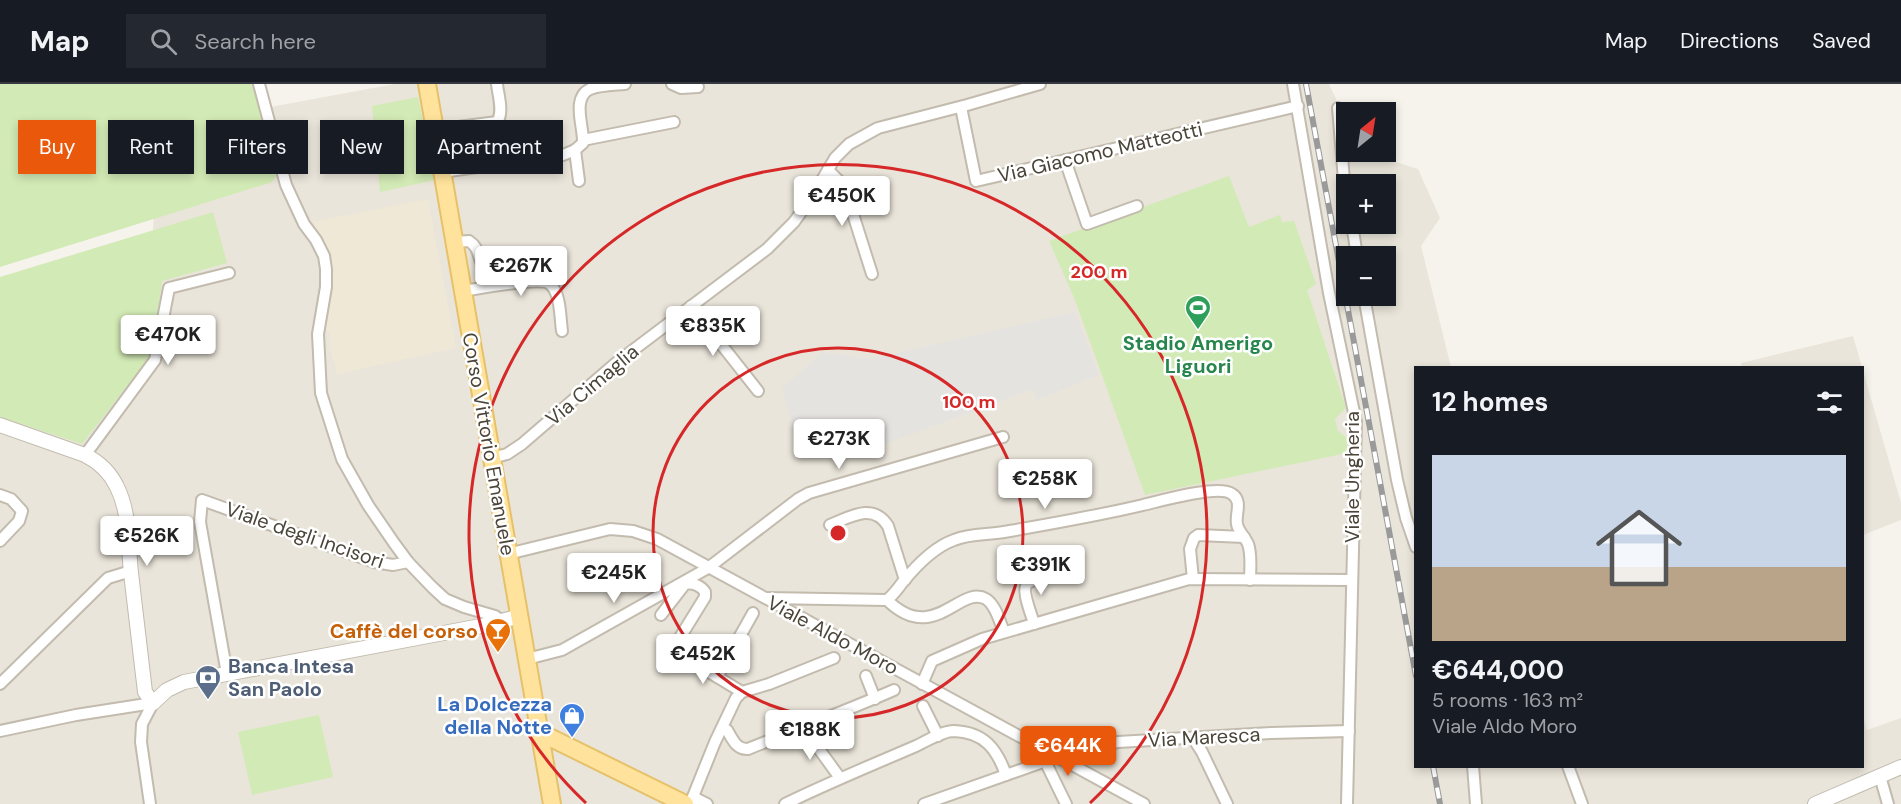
<!DOCTYPE html>
<html lang="en">
<head>
<meta charset="utf-8">
<style>
	:root { --surface:#171b24; --page:#242831; --text:#f1f3f6; --muted:#9ea1a6; --line:#363941; --accent:#ea580c }
	body { margin:0; font-family:"DM Sans",sans-serif; background:var(--page); color:var(--text); height:100vh; display:flex; flex-direction:column; font-size:22px; white-space:nowrap }
	* { box-sizing:border-box; margin:0 }
	p { font-size:20px; color:var(--muted) }
	.icon { flex:none; width:33px; height:33px; fill:none; stroke:currentColor; stroke-width:2; stroke-linecap:round; stroke-linejoin:round }
	.map { position:relative; flex:1; overflow:hidden }
	.sheet { position:absolute; left:1414px; top:282px; width:450px; height:402px; display:flex; flex-direction:column; background:var(--surface); border-radius:0px; box-shadow:0 3px 9px #0003 }
	.sheet>* { flex:none }
	.hud { position:absolute; left:18px; top:36px; width:570px; height:54px; display:flex; gap:12px }
	.needle { width:39px; rotate:30deg }
	.buttons { position:absolute; left:1336px; top:18px; display:grid; gap:12px }
	.buttons a { display:grid; place-items:center; width:60px; height:60px; border-radius:0px; background:var(--surface); box-shadow:0 3px 9px #0003; font-size:30px }
	.price { position:absolute; translate:-50% -51px; padding:0 14px; border-radius:6px; background:#fff; color:#222; font-size:20px; line-height:39px; filter:drop-shadow(0 2px 3px #0008) }
	.price::after { content:''; position:absolute; left:50%; top:36px; width:18px; height:14px; margin-left:-9px; background:inherit; clip-path:polygon(0 0,100% 0,50% 100%) }
	.price.current { background:var(--accent); color:#fff }
	ul { padding:0; list-style:none }
	li { display:grid; align-content:center; gap:12px; height:318px; padding:0 18px }
	li+li { border-top:2px solid var(--line) }
	li span { display:grid; place-items:center; height:186px; border-radius:0px; color:#555 }
	li>.icon { margin-inline-start:auto }
	span .icon { width:108px; height:108px; fill:#fffc; stroke-width:1 }
	li b { font-size:26px }
	h2 { display:flex; justify-content:space-between; align-items:center; height:72px; padding:0 18px; font-size:26px }
	.tag { padding:0 21px; border-radius:0px; background:var(--surface); box-shadow:0 3px 9px #0003; font-size:21px; line-height:54px }
	.tag.current { background:var(--accent); color:#fff }
	header { display:flex; align-items:center; gap:36px; box-sizing:border-box; height:84px; padding:0 30px; background:var(--surface); border-bottom:2px solid var(--line) }
	header strong { font-size:28px }
	nav { display:flex; gap:33px; margin-inline-start:auto; font-size:21px }
	.search { width:420px; height:54px; background:var(--page); display:flex; align-items:center; gap:15px; box-sizing:border-box; padding:0 21px; border-radius:0px; color:var(--muted); font-size:22px }
	.map>svg:first-child { display:block }
</style>
</head>
<body>
<header>
<strong>Map</strong>
<div class="search"><svg class="icon" aria-label="search" viewBox="0 0 24 24"><circle cx="10" cy="10" r="6"/><path d="M15 15l6 6"/></svg>Search here</div>
<nav><a>Map</a><a>Directions</a><a>Saved</a></nav>
</header>
<div class="map">
<svg width="1901" height="720" viewBox="0 0 1901 720">
	<rect width="100%" height="100%" fill="#f6f3ec"/>
	<g fill="#eae5da" fill-rule="evenodd">
		<path d="M395,0H1329L1347,38V68H1364L1418,85L1440,134L1421,162L1451,283L1416,284V682H1863V632L1867,646L1901,634V720H0V321L145,264L154,130L254,26ZM1347,100H1386V140H1347ZM1347,172H1386V212H1347Z"/>
		<path d="M1853,252L1862,283H1742L1741,279Z"/>
		<path d="M1863,287L1901,419V436L1863,451Z"/>
	</g>
	<path fill="#efe8d6" d="M428,115L456,264L337,290L331,267L330,248L326,246L333,193L332,173L312,138Z"/>
	<g fill="#d2eab5">
		<path d="M0,0H255L277,91L272,98L0,183Z"/>
		<path d="M418,13L435,96L380,108L372,22Z"/>
		<path d="M1229,92L1249,143L1280,131L1282,138L1294,137L1316,200L1307,206L1346,324L1335,335L1338,347L1347,354V369L1145,411L1075,216L1049,157Z"/>
		<path d="M213,128L227,179L162,197L152,270L82,360L0,333V193Z"/>
		<path d="M319,631L333,693L252,711L238,648Z"/>
	</g>
	<path fill="#e5e3e0" d="M1075,228L1099,291L1037,316L1033,305L861,369L818,344L795,352L782,304L823,268L871,275Z"/>
	<g fill="none" stroke-linecap="round" stroke-linejoin="round">
		<defs>
			<g id="minor">
				<path d="M259,0L286,101L304,140L316,156L324,172L326,185V203L318,250L321,309L342,375L368,421L394,459L408,478L432,503L445,515L464,523L495,532L502,537"/>
				<path d="M672,0L681,4L698,3"/>
				<path d="M1293,0L1329,209L1356,338L1347,720"/>
				<path d="M961,23L976,97L1298,22"/>
				<path d="M1338,24L1344,96L1347,114"/>
				<path d="M435,46L497,38C504,28 498,11 497,0"/>
				<path d="M583,56L674,38"/>
				<path d="M575,66L579,97"/>
				<path d="M1065,76L1087,140L1137,122"/>
				<path d="M828,86L841,99L846,108L872,190"/>
				<path d="M442,88L563,71L575,66L583,59C584,43 571,14 590,5C600,1 614,1 625,0"/>
				<path d="M1352,140L1357,172"/>
				<path d="M455,158L469,157C484,167 474,180 491,185H541"/>
				<path d="M463,207C477,205 543,192 551,201C561,211 560,234 562,247"/>
				<path d="M1364,212L1397,396L1406,434L1416,463"/>
				<path d="M691,222L758,307"/>
				<path d="M85,371L155,276L169,204L229,189"/>
				<path d="M492,374L507,370L522,360L616,279L767,165L794,138L812,113L835,74L849,60L878,44L967,21L1040,0"/>
				<path d="M0,411L11,415L22,427L19,437L0,457"/>
				<path d="M830,441C850,433 873,418 888,442L905,496"/>
				<path d="M508,470L610,445L633,447L657,455L1144,720"/>
				<path d="M1193,495L1190,465L1194,454L1198,451L1244,453"/>
				<path d="M766,514L887,516C893,511 897,506 902,499C915,483 934,463 954,456C970,449 987,451 1004,448C1050,440 1097,432 1143,421C1160,417 1219,400 1232,410C1243,417 1235,430 1237,440C1238,447 1245,453 1248,460C1252,471 1250,484 1250,496"/>
				<path d="M887,516C934,562 960,500 986,515C996,521 1000,539 1004,548"/>
				<path d="M661,531L685,500C693,498 701,502 705,508V513L676,560L675,563L679,570L742,608"/>
				<path d="M1034,540C1032,531 1020,505 1028,499C1035,494 1048,492 1056,490"/>
				<path d="M527,575L562,566L708,484L798,415L809,409L1003,353"/>
				<path d="M227,590L200,438L202,416L374,478L393,481L408,478"/>
				<path d="M866,592L875,615"/>
				<path d="M717,593L753,529"/>
				<path d="M0,600L108,494L131,487"/>
				<path d="M922,600L932,577L982,555L1189,495L1352,496"/>
				<path d="M923,622L938,652"/>
				<path d="M803,643L840,694"/>
				<path d="M727,646C732,654 736,666 748,665C797,645 846,627 894,606"/>
				<path d="M0,647L76,631L153,619"/>
				<path d="M1193,654L1202,668L1227,720"/>
				<path d="M1045,677L1066,720"/>
				<path d="M1473,682L1476,720"/>
				<path d="M1568,682L1582,720"/>
				<path d="M1880,692L1888,720"/>
				<path d="M693,713L707,720"/>
				<path d="M150,720L141,658L142,640L153,619"/>
				<path d="M690,720L715,658L736,614L742,608L769,600L834,574"/>
				<path d="M785,720C828,699 872,681 916,662C927,657 942,647 954,647C984,648 997,665 1006,691"/>
				<path d="M924,720L1057,673L1118,658L1271,649L1349,647"/>
			</g>
			<g id="tertiary">
				<path d="M0,341L85,371C99,378 110,388 117,403C130,429 128,460 131,489C136,529 140,568 145,608L153,619L167,606L184,598L486,541L520,532"/>
				<path d="M1815,720L1901,683"/>
			</g>
			<g id="primary">
				<path d="M427,0L552,720"/>
				<path d="M539,648L685,720"/>
			</g>
		</defs>
		<use href="#minor" stroke="#c2bbae" stroke-width="14"/>
		<use href="#tertiary" stroke="#c2bbae" stroke-width="16"/>
		<use href="#primary" stroke="#e6c16a" stroke-width="20"/>
		<use href="#minor" stroke="#fff" stroke-width="10"/>
		<use href="#tertiary" stroke="#fff" stroke-width="14"/>
		<use href="#primary" stroke="#ffe39c" stroke-width="16"/>
		<defs>
			<g id="rail">
				<path d="M1306,0L1416,592"/>
				<path d="M1433,682L1440,720"/>
			</g>
		</defs>
		<use href="#rail" stroke="#9a9a9a" stroke-width="6"/>
		<use href="#rail" stroke="#fff" stroke-width="4" stroke-dasharray="11" stroke-linecap="butt"/>
	</g>
	<g fill="none" stroke="#d62828" stroke-width="3">
		<circle cx="838" cy="449" r="185"/>
		<path d="M586 719A369 369 0 1 1 1090 719"/>
	</g>
	<defs>
		<symbol id="stadium-pin" viewBox="-11 -11 22 30"><path d="M0 17L-7.5 6A9.5 9.5 0 1 1 7.5 6Z" fill="#2e9e5b" stroke="#fff"/><path d="M0-5a6.5 5 0 1 0 0 10a6.5 5 0 1 0 0-10ZM-3.5-1.8h7v3.6h-7Z" fill="#fff"/></symbol>
		<symbol id="bar-pin" viewBox="-11 -11 22 30"><path d="M0 17L-7.5 6A9.5 9.5 0 1 1 7.5 6Z" fill="#e8710a" stroke="#fff"/><path d="M-6-5H6L.8 .8V4.5H3.5V6h-7V4.5H-.8V.8Z" fill="#fff"/></symbol>
		<symbol id="bank-pin" viewBox="-11 -11 22 30"><path d="M0 17L-7.5 6A9.5 9.5 0 1 1 7.5 6Z" fill="#5c6f8a" stroke="#fff"/><path d="M-6-4H6V4H-6ZM0-2.3a2.3 2.3 0 1 0 0 4.6a2.3 2.3 0 1 0 0-4.6Z" fill="#fff"/></symbol>
		<symbol id="shop-pin" viewBox="-11 -11 22 30"><path d="M0 17L-7.5 6A9.5 9.5 0 1 1 7.5 6Z" fill="#3f7fe0" stroke="#fff"/><path d="M-5-2.5h2.3a2.7 3.5 0 0 1 5.4 0H5L5.5 6h-11ZM-1.5-2.5h3a1.5 2.3 0 0 0-3 0Z" fill="#fff"/></symbol>
	</defs>
	<g fill-rule="evenodd">
		<use href="#stadium-pin" x="1183" y="209" width="30" height="40"/>
		<use href="#bar-pin" x="483" y="532" width="30" height="40"/>
		<use href="#bank-pin" x="193" y="579" width="30" height="40"/>
		<use href="#shop-pin" x="557" y="617" width="30" height="40"/>
	</g>
	<g text-anchor="middle" stroke-width="5" stroke-linejoin="round" paint-order="stroke">
		<g font-size="20" fill="#4b4439" stroke="#fff">
			<text transform="translate(1100 68) rotate(-13)" y="7">Via Giacomo Matteotti</text>
			<text transform="translate(592 301) rotate(-40)" y="7">Via Cimaglia</text>
			<text transform="translate(489 360) rotate(80)" y="7">Corso Vittorio Emanuele</text>
			<text transform="translate(1352 393) rotate(-90)" y="7">Viale Ungheria</text>
			<text transform="translate(305 451) rotate(19)" y="7">Viale degli Incisori</text>
			<text transform="translate(833 551) rotate(28)" y="7">Viale Aldo Moro</text>
			<text transform="translate(1204 653) rotate(-3)" y="7">Via Maresca</text>
		</g>
		<g font-size="20" font-weight="bold" fill="#27864d" stroke="#fff">
			<text x="1198" y="266">Stadio Amerigo<tspan x="1198" dy="23">Liguori</tspan></text>
		</g>
		<g font-size="20" font-weight="bold" fill="#c56008" stroke="#fff" text-anchor="end">
			<text x="478" y="554">Caffè del corso</text>
		</g>
		<g font-size="20" font-weight="bold" fill="#4e5e75" stroke="#fff" text-anchor="start">
			<text x="228" y="589">Banca Intesa<tspan x="228" dy="23">San Paolo</tspan></text>
		</g>
		<g font-size="20" font-weight="bold" fill="#366cbe" stroke="#fff" text-anchor="end">
			<text x="552" y="627">La Dolcezza<tspan x="552" dy="23">della Notte</tspan></text>
		</g>
	</g>
	<circle cx="838" cy="449" r="9" fill="#d62828" stroke="#fff" stroke-width="3"/>
	<g font-size="18" text-anchor="middle" font-weight="bold" fill="#d62828" stroke="#fff" stroke-width="5" stroke-linejoin="round" paint-order="stroke">
		<text x="1099" y="194">200 m</text>
		<text x="969" y="324">100 m</text>
	</g>
</svg>
<div class="buttons">
<a><svg class="needle" viewBox="-14 -14 28 28"><path d="M0-13l5 13h-10z" fill="#e53935"/><path d="M0 13l5-13h-10z" fill="#9ea1a6"/></svg></a>
<a>+</a>
<a>−</a>
</div>
<b class="price" style="left:842px;top:143px">€450K</b>
<b class="price" style="left:521px;top:213px">€267K</b>
<b class="price" style="left:713px;top:273px">€835K</b>
<b class="price" style="left:168px;top:282px">€470K</b>
<b class="price" style="left:839px;top:386px">€273K</b>
<b class="price" style="left:1045px;top:426px">€258K</b>
<b class="price" style="left:147px;top:483px">€526K</b>
<b class="price" style="left:1041px;top:512px">€391K</b>
<b class="price" style="left:614px;top:520px">€245K</b>
<b class="price" style="left:703px;top:601px">€452K</b>
<b class="price" style="left:810px;top:677px">€188K</b>
<b class="price current" style="left:1068px;top:693px">€644K</b>
<div class="hud">
<a class="tag current">Buy</a>
<a class="tag">Rent</a>
<a class="tag">Filters</a>
<a class="tag">New</a>
<a class="tag">Apartment</a>
</div>
<section class="sheet">
<h2>12 homes<svg class="icon" aria-label="filters" viewBox="0 0 24 24"><path d="M4 7h16M4 17h16"/><circle cx="9" cy="7" r="2"/><circle cx="15" cy="17" r="2"/></svg></h2>
<ul>
<li><span style="background:linear-gradient(#c9d6e8 60%,#b9a48a 0)"><svg class="icon" aria-label="home" viewBox="0 0 24 24"><path d="M3 11l9-7 9 7M6 9v11h12V9"/></svg></span><div><b>€644,000</b><p>5 rooms · 163 m²</p><p>Viale Aldo Moro</p></div></li>
</ul>
</section>
</div>
</body>
</html>
